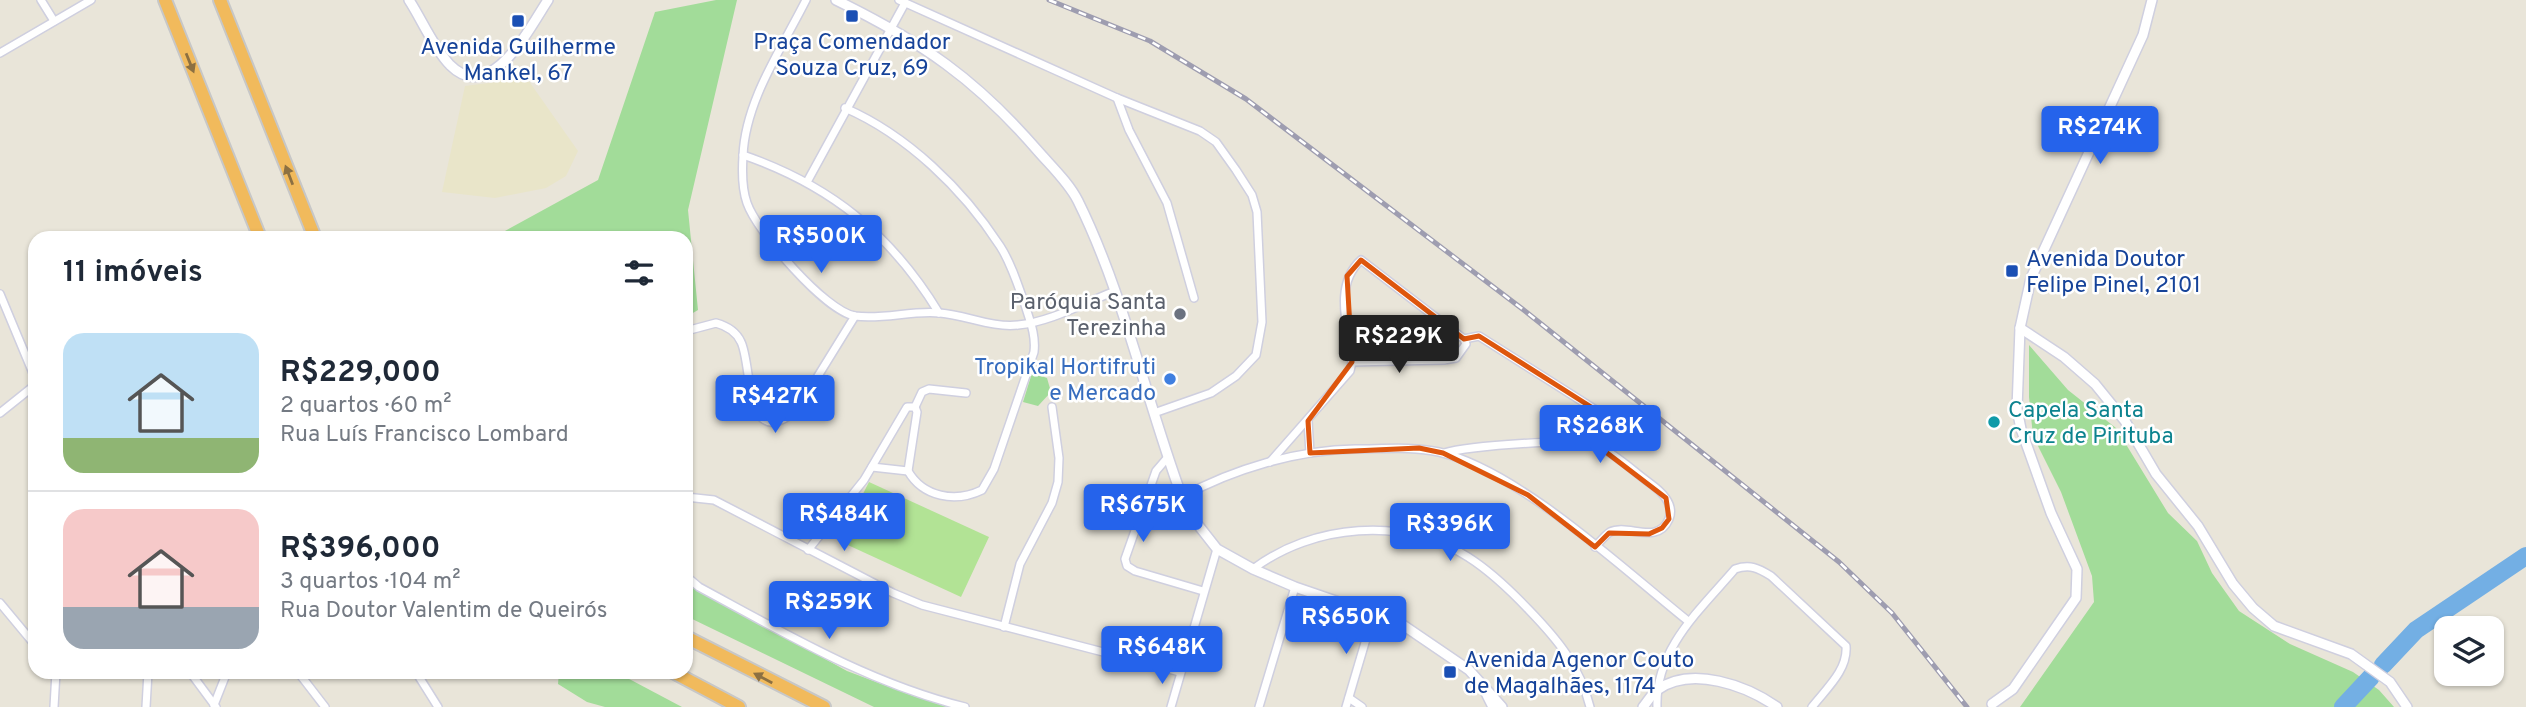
<!DOCTYPE html>
<html lang="pt">
<head>
<meta charset="utf-8">
<style>
	:root { --surface:#fff; --page:#f6f6f7; --text:#1f2937; --muted:#747a83; --line:#e0e1e3; --accent:#2563eb }
	body { margin:0; font-family:Overpass,sans-serif; background:var(--page); color:var(--text); height:100vh; display:flex; flex-direction:column; font-size:26px; white-space:nowrap }
	* { box-sizing:border-box; margin:0 }
	p { font-size:23px; color:var(--muted) }
	.icon { flex:none; width:38px; height:38px; fill:none; stroke:currentColor; stroke-width:2; stroke-linecap:round; stroke-linejoin:round }
	.map { position:relative; flex:1; overflow:hidden }
	.side { position:absolute; left:28px; top:231px; width:665px; height:448px; display:flex; flex-direction:column; background:var(--surface); border-radius:21px; box-shadow:0 2px 5px #0004 }
	.side>* { flex:none }
	.tools { position:absolute; left:2434px; top:616px; display:grid; gap:14px }
	.tools a { display:grid; place-items:center; width:70px; height:70px; border-radius:14px; background:var(--surface); box-shadow:0 2px 5px #0004; font-size:35px }
	.price { position:absolute; translate:-50% -60px; padding:0 16px; border-radius:7px; background:var(--accent); color:#fff; font-size:23px; line-height:46px; filter:drop-shadow(0 2px 4px #0008) }
	.price::after { content:''; position:absolute; left:50%; top:42px; width:21px; height:16px; margin-left:-10px; background:inherit; clip-path:polygon(0 0,100% 0,50% 100%) }
	.price.selected { background:#222; color:#fff }
	ul { padding:0; list-style:none }
	li { display:flex; align-items:center; gap:21px; height:175px; padding:0 35px }
	li+li { border-top:2px solid var(--line) }
	li span { display:grid; place-items:center; flex:none; width:196px; height:140px; border-radius:21px; color:#555 }
	li>.icon { margin-inline-start:auto }
	span .icon { width:84px; height:84px; fill:#fffc; stroke-width:1 }
	li b { font-size:30px }
	h2 { display:flex; justify-content:space-between; align-items:center; height:84px; padding:0 35px; font-size:30px }
	.map>svg:first-child { display:block }
</style>
</head>
<body>
<div class="map">
<svg width="2526" height="707" viewBox="0 0 2526 707">
	<rect width="100%" height="100%" fill="#e9e5d9"/>
	<path fill="#e9e5c9" d="M519,67L578,151L566,176L546,188L495,198L442,192L465,86L496,82Z"/>
	<g fill="#a2dc99">
		<path d="M716,0H737L688,210L698,310L686,317V238H492L598,180L655,12Z"/>
		<path d="M2029,345L2068,390L2116,428L2168,513L2197,541L2212,573L2239,611L2290,644L2353,672L2379,690L2394,707H2020L2094,602L2092,576L2061,492L2033,436L2029,397Z"/>
		<path d="M1032,373L1047,378L1051,392L1038,406L1023,402Z"/>
		<path d="M686,582L847,671L916,697L957,707H874L686,616Z"/>
		<path d="M559,672H616L682,707H605L587,702L558,684Z"/>
	</g>
	<path fill="#b2e395" d="M869,482L989,537L961,597L839,541Z"/>
	<g fill="none" stroke-linecap="round" stroke-linejoin="round">
		<g stroke="#73afe4" stroke-width="18">
			<path d="M2383,665L2416,630L2526,556"/>
			<path d="M2343,707L2371,677"/>
		</g>
		<defs>
			<g id="minor">
				<path d="M41,0L54,21"/>
				<path d="M806,0C782,48 745,101 743,156C742,171 742,189 747,203C757,232 825,311 855,316C883,320 912,310 940,313C966,315 992,328 1018,325C1050,322 1084,303 1113,292"/>
				<path d="M899,0L1117,98L1200,131L1216,142L1236,170L1252,195L1257,212L1262,322L1256,355L1236,376L1211,393L1154,413"/>
				<path d="M0,53L91,0"/>
				<path d="M1117,98L1129,130L1167,203L1194,298"/>
				<path d="M743,155C830,185 891,234 939,313"/>
				<path d="M807,182L905,3"/>
				<path d="M0,294L35,378"/>
				<path d="M686,331L716,323C727,326 736,331 741,342C753,366 743,454 797,410L855,316"/>
				<path d="M1464,339L1479,336L1599,412L1603,419L1598,446"/>
				<path d="M915,407L922,392L929,389L966,393"/>
				<path d="M0,413L35,385"/>
				<path d="M1308,421L1310,453"/>
				<path d="M1444,453C1467,446 1579,437 1598,446C1617,455 1634,472 1651,484C1662,492 1675,504 1669,519C1657,546 1628,523 1610,532C1605,535 1599,543 1595,547"/>
				<path d="M1168,457L1156,471L1125,559L1127,566L1135,571L1203,591"/>
				<path d="M1270,462L1350,371L1352,362C1348,328 1333,285 1361,260L1464,339L1466,344L1456,358L1444,360L1352,362"/>
				<path d="M872,467L908,471"/>
				<path d="M686,497L714,500L893,593L922,605L1180,672"/>
				<path d="M1182,497C1233,469 1297,450 1355,449C1383,449 1412,446 1439,452C1519,471 1623,569 1688,621"/>
				<path d="M808,550L864,480L907,407H915L917,412L908,471C923,497 955,503 982,490L994,469L1034,352C1036,335 1030,321 1025,305C1018,285 1011,263 1000,246C963,189 907,135 845,108"/>
				<path d="M1253,569C1313,524 1403,516 1468,557C1490,571 1511,591 1529,610C1557,639 1580,666 1590,707"/>
				<path d="M686,576L699,587C786,634 869,683 965,707"/>
				<path d="M0,603L35,645"/>
				<path d="M1004,627L1020,564L1052,503L1058,482L1059,458L1052,407"/>
				<path d="M190,672L216,707"/>
				<path d="M298,672L325,707"/>
				<path d="M416,672L438,707"/>
				<path d="M1349,698L1362,707"/>
				<path d="M214,705L227,672"/>
				<path d="M54,707L56,672"/>
				<path d="M146,707L148,672"/>
				<path d="M1171,707L1217,549"/>
				<path d="M1259,707L1295,587"/>
				<path d="M1346,707L1374,612"/>
				<path d="M1657,707C1655,649 1700,610 1735,569C1750,564 1758,568 1771,576L1846,646C1848,670 1826,689 1812,707"/>
			</g>
			<g id="tertiary">
				<path d="M409,0C422,20 433,47 450,65C491,106 530,27 548,0"/>
				<path d="M836,0C922,42 976,79 1038,151C1052,167 1069,183 1078,201C1124,294 1146,400 1182,497L1195,521L1217,549L1253,569L1295,587L1400,623L1469,670L1502,707"/>
				<path d="M2020,328L2064,357L2095,384L2125,421L2156,474L2198,526L2233,584L2253,608L2274,626L2351,654L2390,682L2407,707"/>
				<path d="M1486,693L1493,707"/>
				<path d="M1992,704L2013,689L2076,598L2077,569L2051,513L2021,429L2017,409L2020,328L2031,278L2143,35L2152,0"/>
				<path d="M1643,707C1647,702 1652,694 1657,690C1692,665 1747,686 1777,707"/>
			</g>
			<g id="motorway">
				<path d="M165,0L260,238"/>
				<path d="M220,0L315,238"/>
				<path d="M686,637L824,707"/>
				<path d="M673,672L739,707"/>
			</g>
		</defs>
		<use href="#minor" stroke="#cfcfdf" stroke-width="10"/>
		<use href="#tertiary" stroke="#cfcfdf" stroke-width="12"/>
		<use href="#motorway" stroke="#c7c7c7" stroke-width="16"/>
		<use href="#minor" stroke="#fff" stroke-width="7"/>
		<use href="#tertiary" stroke="#fff" stroke-width="9"/>
		<use href="#motorway" stroke="#f1ba5c" stroke-width="12"/>
		<defs>
			<path id="rail" d="M1049,0L1150,41L1246,99L1525,311L1839,562L1892,613L1967,707"/>
		</defs>
		<use href="#rail" stroke="#9e9db0" stroke-width="5"/>
		<use href="#rail" stroke="#fff" stroke-width="2.5" stroke-dasharray="8" stroke-linecap="butt"/>
	</g>
	<defs><path id="oneway-solid" d="M-6-.8H1V-3.2L6.5 0L1 3.2V.8H-6Z" transform="scale(1.75)"/></defs>
	<g fill="#8c7042">
		<use href="#oneway-solid" transform="translate(190 63) rotate(68)"/>
		<use href="#oneway-solid" transform="translate(289 175) rotate(-111)"/>
		<use href="#oneway-solid" transform="translate(763 678) rotate(-152)"/>
	</g>
	<path fill="none" stroke="#de560d" stroke-width="5" stroke-linejoin="round" d="M1361,260L1464,339L1479,336L1599,412L1598,446L1666,498L1669,519L1662,528L1649,534L1609,533L1595,547L1528,495L1443,453L1419,448L1310,453L1308,421L1352,362L1347,276Z"/>
	<g fill="#1a4fb4" stroke="#fff" stroke-width="2.5">
		<rect x="845" y="9" width="14" height="14" rx="3.5"/>
		<rect x="511" y="14" width="14" height="14" rx="3.5"/>
		<rect x="2005" y="264" width="14" height="14" rx="3.5"/>
		<rect x="1443" y="665" width="14" height="14" rx="3.5"/>
	</g>
	<circle fill="#6b7280" stroke="#fff" stroke-width="2.5" cx="1180" cy="314" r="7"/>
	<circle fill="#3f7fe0" stroke="#fff" stroke-width="2.5" cx="1170" cy="379" r="7"/>
	<circle fill="#0f9aa8" stroke="#fff" stroke-width="2.5" cx="1994" cy="422" r="7"/>
	<g text-anchor="middle" stroke-width="5" stroke-linejoin="round" paint-order="stroke">
		<g font-size="23" fill="#164399" stroke="#fff">
			<text x="852" y="49">Praça Comendador<tspan x="852" dy="26">Souza Cruz, 69</tspan></text>
			<text x="518" y="54">Avenida Guilherme<tspan x="518" dy="26">Mankel, 67</tspan></text>
			<text x="2026" y="266" text-anchor="start">Avenida Doutor<tspan x="2026" dy="26">Felipe Pinel, 2101</tspan></text>
			<text x="1464" y="667" text-anchor="start">Avenida Agenor Couto<tspan x="1464" dy="26">de Magalhães, 1174</tspan></text>
		</g>
		<g font-size="23" fill="#5b616d" stroke="#fff" text-anchor="end">
			<text x="1166" y="309">Paróquia Santa<tspan x="1166" dy="26">Terezinha</tspan></text>
		</g>
		<g font-size="23" fill="#366cbe" stroke="#fff" text-anchor="end">
			<text x="1156" y="374">Tropikal Hortifruti<tspan x="1156" dy="26">e Mercado</tspan></text>
		</g>
		<g font-size="23" fill="#0d838f" stroke="#fff" text-anchor="start">
			<text x="2008" y="417">Capela Santa<tspan x="2008" dy="26">Cruz de Pirituba</tspan></text>
		</g>
	</g>
</svg>
<div class="tools">
<a><svg class="icon" aria-label="layers" viewBox="0 0 24 24"><path d="M12 4l9 5-9 5-9-5zM3 14l9 5 9-5"/></svg></a>
</div>
<b class="price" style="left:2100px;top:166px">R$274K</b>
<b class="price" style="left:821px;top:275px">R$500K</b>
<b class="price selected" style="left:1399px;top:375px">R$229K</b>
<b class="price" style="left:775px;top:435px">R$427K</b>
<b class="price" style="left:1600px;top:465px">R$268K</b>
<b class="price" style="left:1143px;top:544px">R$675K</b>
<b class="price" style="left:844px;top:553px">R$484K</b>
<b class="price" style="left:1450px;top:563px">R$396K</b>
<b class="price" style="left:829px;top:641px">R$259K</b>
<b class="price" style="left:1346px;top:656px">R$650K</b>
<b class="price" style="left:1162px;top:686px">R$648K</b>
<section class="side">
<h2>11 imóveis<svg class="icon" aria-label="filters" viewBox="0 0 24 24"><path d="M4 7h16M4 17h16"/><circle cx="9" cy="7" r="2"/><circle cx="15" cy="17" r="2"/></svg></h2>
<ul>
<li><span style="background:linear-gradient(#bfe0f5 75%,#8fb573 0)"><svg class="icon" aria-label="home" viewBox="0 0 24 24"><path d="M3 11l9-7 9 7M6 9v11h12V9"/></svg></span><div><b>R$229,000</b><p>2 quartos · 60 m²</p><p>Rua Luís Francisco Lombard</p></div></li>
<li><span style="background:linear-gradient(#f6c9c9 70%,#9aa5b1 0)"><svg class="icon" aria-label="home" viewBox="0 0 24 24"><path d="M3 11l9-7 9 7M6 9v11h12V9"/></svg></span><div><b>R$396,000</b><p>3 quartos · 104 m²</p><p>Rua Doutor Valentim de Queirós</p></div></li>
</ul>
</section>
</div>
</body>
</html>
